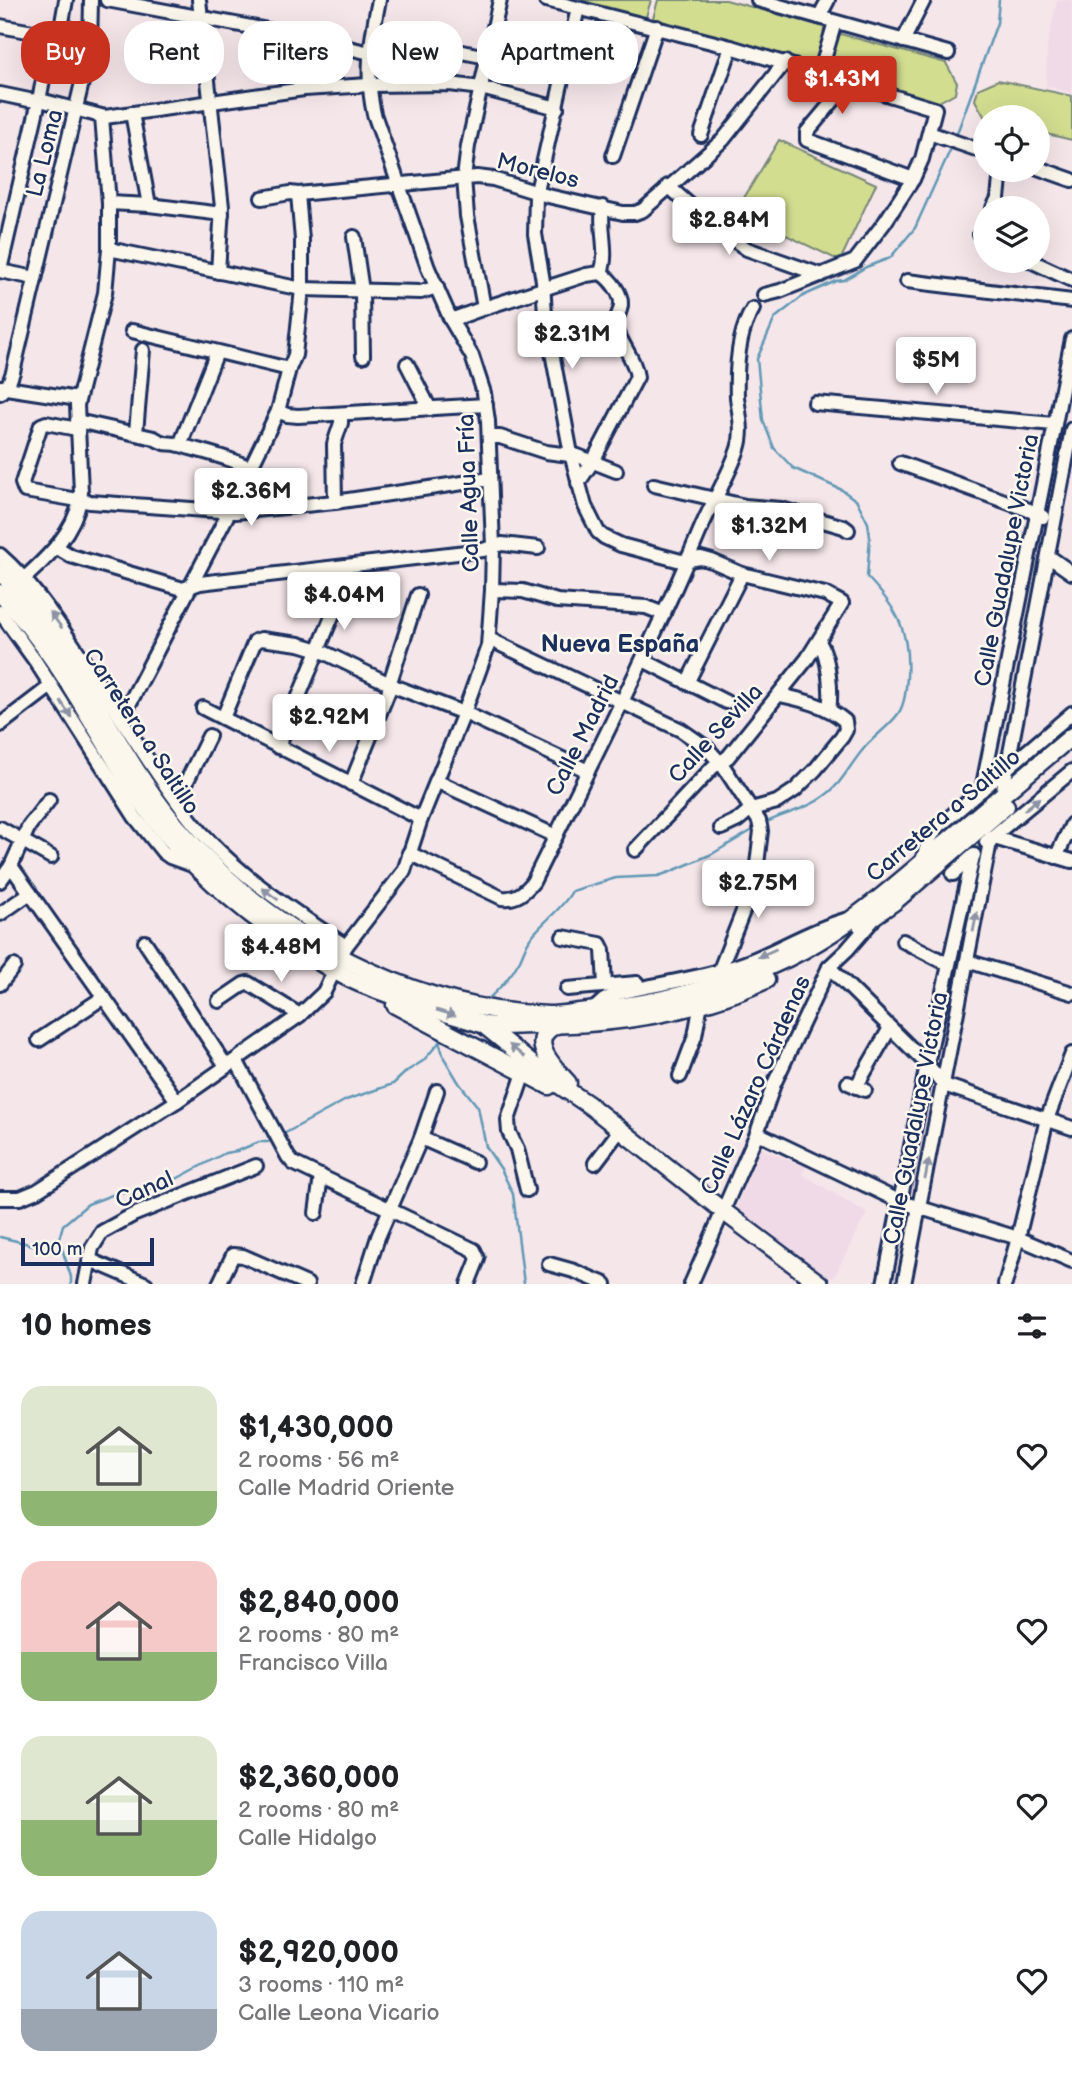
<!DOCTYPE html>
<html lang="en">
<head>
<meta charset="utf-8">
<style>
	:root { --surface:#fff; --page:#f6f6f6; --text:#202124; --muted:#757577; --accent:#c8321e }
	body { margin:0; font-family:"Balsamiq Sans",sans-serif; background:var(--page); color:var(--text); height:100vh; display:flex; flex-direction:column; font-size:26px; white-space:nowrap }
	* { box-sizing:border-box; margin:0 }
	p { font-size:23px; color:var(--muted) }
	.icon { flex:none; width:38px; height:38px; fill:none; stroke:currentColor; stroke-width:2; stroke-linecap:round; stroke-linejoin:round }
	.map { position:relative; height:1284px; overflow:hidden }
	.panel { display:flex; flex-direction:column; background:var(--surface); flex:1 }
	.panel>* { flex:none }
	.hud { position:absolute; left:21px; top:21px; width:700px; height:63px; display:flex; gap:14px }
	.controls { position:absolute; left:973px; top:105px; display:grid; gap:14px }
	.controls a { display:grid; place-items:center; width:77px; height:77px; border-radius:50%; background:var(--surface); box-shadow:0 7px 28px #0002; font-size:35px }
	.scale { position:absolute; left:21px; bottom:18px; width:133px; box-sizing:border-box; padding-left:7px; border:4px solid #1b2f5e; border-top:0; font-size:19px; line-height:24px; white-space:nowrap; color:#1b2f5e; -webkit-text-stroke:5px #fbf7ec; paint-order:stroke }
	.price { position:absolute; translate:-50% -60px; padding:0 16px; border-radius:7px; background:#fff; color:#222; font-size:23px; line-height:46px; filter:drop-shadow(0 2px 4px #0008) }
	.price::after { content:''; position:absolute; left:50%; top:42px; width:21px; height:16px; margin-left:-10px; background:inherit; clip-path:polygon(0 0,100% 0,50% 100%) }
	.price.selected { background:var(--accent); color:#fff }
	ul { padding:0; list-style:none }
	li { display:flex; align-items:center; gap:21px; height:175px; padding:0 21px }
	li span { display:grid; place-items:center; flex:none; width:196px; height:140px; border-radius:21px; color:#555 }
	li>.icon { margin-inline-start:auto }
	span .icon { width:84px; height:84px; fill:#fffc; stroke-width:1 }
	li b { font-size:30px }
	h2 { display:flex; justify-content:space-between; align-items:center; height:84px; padding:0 21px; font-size:30px }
	.pill { padding:0 24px; border-radius:28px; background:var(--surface); box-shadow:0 7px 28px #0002; font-size:24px; line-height:63px }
	.pill.selected { background:var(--accent); color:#fff }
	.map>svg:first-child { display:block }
</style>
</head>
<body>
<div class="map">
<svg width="1072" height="1284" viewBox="0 0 1072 1284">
	<rect width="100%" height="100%" fill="#f5e6ea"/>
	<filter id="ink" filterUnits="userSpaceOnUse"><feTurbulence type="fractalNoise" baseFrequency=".0143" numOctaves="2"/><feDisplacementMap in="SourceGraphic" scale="14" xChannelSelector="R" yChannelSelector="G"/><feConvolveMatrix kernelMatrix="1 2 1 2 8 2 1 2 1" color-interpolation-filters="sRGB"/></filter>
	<g filter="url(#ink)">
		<g fill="#f1dae8">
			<path d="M1057,0H1072V93L1046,86L1047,47Z"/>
			<path d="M760,1148L806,1167L802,1174L867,1213L833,1279L792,1254L736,1208Z"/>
		</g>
		<g fill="#d2dd90" stroke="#768677" stroke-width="2">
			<path d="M566,0H651L645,20Z"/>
			<path d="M658,0H726L828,28L817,67L652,22Z"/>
			<path d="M837,33L946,63L957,83L955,93L937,103L826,70Z"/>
			<path d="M998,80L1072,96V140L1038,132V117L985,118L975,100L978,89Z"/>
			<path d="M779,140L876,184L840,261L736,211Z"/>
		</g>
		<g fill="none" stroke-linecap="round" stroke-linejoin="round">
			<g stroke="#6198b5" stroke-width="2.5">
				<path d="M956,136L997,23L999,0"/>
				<path d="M765,823C784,813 806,810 823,797C841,785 848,768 861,752C871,738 888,728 898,714C905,704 906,689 907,677C910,632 898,609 867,577L870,537L868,523L857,501L842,490L793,468L774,448L763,420L757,359L775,318L803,296L836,281L844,280L866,267L890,258L915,228L952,146"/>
				<path d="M485,1002C499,989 511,977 520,960C524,952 526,943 532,936C544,921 564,907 572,891L616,878L658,876L670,872L712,854L756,828"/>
				<path d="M439,1041L444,1058L459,1083L478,1107L486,1147L501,1169L513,1194L524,1284"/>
				<path d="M280,1136L346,1100L393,1084L407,1071L423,1061L443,1038"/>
				<path d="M0,1237L33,1245L58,1239"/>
				<path d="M71,1284V1277L59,1239L63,1225L88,1204L120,1192H139L165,1185L225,1153L237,1151L259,1142H268L274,1139"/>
			</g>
			<defs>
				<g id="minor">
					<path d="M107,0L294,35L370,53"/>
					<path d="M199,0L222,207L218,272"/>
					<path d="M546,0L731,47L935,109L922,159L913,179L885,222L855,261L780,291L764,295"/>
					<path d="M758,0L948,53"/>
					<path d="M578,8L536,196L535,234L543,281L545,315L571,454L585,506L598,532L604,537L621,545L681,561L701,558L712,561L742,574L825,594L842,603L807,659L728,757L713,767L635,850"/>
					<path d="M819,17L828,0"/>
					<path d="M0,26L55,36"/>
					<path d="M903,41L924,0"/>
					<path d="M412,42L487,57"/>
					<path d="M820,73L835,22"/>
					<path d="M848,83L807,132V140L913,179"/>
					<path d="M0,94L29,100L44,101L105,117L304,89L369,85L450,84L481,88L557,108"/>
					<path d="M132,113L149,205"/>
					<path d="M929,133L985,152"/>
					<path d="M701,135L731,47"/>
					<path d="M613,156L657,27"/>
					<path d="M1038,168L1072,180"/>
					<path d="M668,186L715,227L747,249L821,275"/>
					<path d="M262,198L290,193L298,194L477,177L493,179L548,196L623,213H635L643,210L723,140L785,62"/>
					<path d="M109,203L149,205L222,214"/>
					<path d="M993,208L998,198L1001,170"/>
					<path d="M985,222L980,234L985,239"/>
					<path d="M354,237L362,291L363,356"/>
					<path d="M109,249L302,289L421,292L437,287"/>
					<path d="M1031,261L1072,280"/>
					<path d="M0,270L38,105L50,45L61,28L66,0"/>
					<path d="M0,271L35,278"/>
					<path d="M601,273C609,252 599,230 603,207"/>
					<path d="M907,281L1072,301"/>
					<path d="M484,308L467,216L464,178L468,146L500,0"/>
					<path d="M451,320L484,308L586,275L601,273"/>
					<path d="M132,331L289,369"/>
					<path d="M407,364L430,409"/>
					<path d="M0,387L78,399"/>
					<path d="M0,393L9,383L13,372L90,49L91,0"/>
					<path d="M815,403L1054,424"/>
					<path d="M278,411L287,415L298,416L486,405"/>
					<path d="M77,421L154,438C168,447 168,441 180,445C203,452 229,457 250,468"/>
					<path d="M77,429L46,423L41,425L22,483L25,491L90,502L235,512L335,502L490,479"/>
					<path d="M136,433L143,350"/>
					<path d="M489,437H500L546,452L578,456L616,471"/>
					<path d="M180,445L217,352"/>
					<path d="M900,463L1037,513L1043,517"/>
					<path d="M578,483L593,461L637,377C635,360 623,347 617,331C613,320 620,315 621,305C622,293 610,279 601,273"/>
					<path d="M654,485L745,506L781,509L844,527L848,530"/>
					<path d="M335,502L334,444L341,423V414"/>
					<path d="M56,547L71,556L183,589L200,583L483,550L502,544L538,548"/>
					<path d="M0,555C32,583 56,620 80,655C115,708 148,764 187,815C229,870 289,908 346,946"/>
					<path d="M1048,556L1072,573"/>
					<path d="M17,585C45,560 78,531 81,492L77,405L105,293L109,249V203L102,117"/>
					<path d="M492,590L523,591L557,601L646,607L664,614"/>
					<path d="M0,612L36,662L135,817L163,852L170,857L195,866"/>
					<path d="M489,639L681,730L707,748L723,766L759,821L761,831L755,881L719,972"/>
					<path d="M819,642C829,656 832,693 829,710"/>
					<path d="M643,660L726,702"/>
					<path d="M687,683L742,574"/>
					<path d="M203,708L421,819"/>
					<path d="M122,718L229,512L278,411L289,369L295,355L302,289V240L298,194"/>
					<path d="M223,718L255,641L261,639L299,644L319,650L396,687L469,715L588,771"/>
					<path d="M0,725L51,686"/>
					<path d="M278,747L338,602"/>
					<path d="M436,781L556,836"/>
					<path d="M351,784L389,690L391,679L418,595"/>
					<path d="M982,790L1072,339"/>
					<path d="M1002,795L1072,429"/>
					<path d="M177,801L209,736"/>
					<path d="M0,828L51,857"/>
					<path d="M721,828L738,820L751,809L777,802L795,790L815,770L842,737L846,730L845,721C826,705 803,700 780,695"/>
					<path d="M991,837L1072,861"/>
					<path d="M986,842L1072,771"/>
					<path d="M409,853L502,898C516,900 525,892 533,882C591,764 651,648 702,526C713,501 729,475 738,449C744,431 739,415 737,397C736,369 738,332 753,309"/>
					<path d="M1056,857L1072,824"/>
					<path d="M921,863L929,840L937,828L1072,713"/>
					<path d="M11,866L177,1101"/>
					<path d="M953,874L974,855"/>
					<path d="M0,881L11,866L29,826L49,800"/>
					<path d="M0,914L30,893"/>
					<path d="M563,937L600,944L603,950L605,985"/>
					<path d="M903,941L948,964"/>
					<path d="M145,942L226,1066"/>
					<path d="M967,961L1072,993"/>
					<path d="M829,967L927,1064L944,1085L1072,1128"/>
					<path d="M0,984L14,966"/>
					<path d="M567,989L637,983"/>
					<path d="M219,1001L244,984L248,983L300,1015"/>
					<path d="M593,1010L604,1000L618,993C661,983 704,978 745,963C779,950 810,930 845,920"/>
					<path d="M39,1040L104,997"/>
					<path d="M236,1060L288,1157L293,1163L474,1250L478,1259L468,1284"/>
					<path d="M524,1073L508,1120L509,1132L517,1149L527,1190"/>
					<path d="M680,1076L695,1036L701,1003"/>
					<path d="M848,1083L865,1090"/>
					<path d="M856,1087L890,1028"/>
					<path d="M757,1133L901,1202L1018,1238L1072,1261"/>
					<path d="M421,1138L475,1162"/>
					<path d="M595,1163L620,1130"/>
					<path d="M0,1198H20L37,1191L177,1101L300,1015L324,992L346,946L404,871L421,819L464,713L488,646L492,590L493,546L488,421L484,393L472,356L451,320L428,268L374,114C365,75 371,39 379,0"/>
					<path d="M316,1213L321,1176"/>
					<path d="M90,1260L146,1284"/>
					<path d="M549,1264L574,1271L605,1284"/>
					<path d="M85,1284L92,1248L102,1232L133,1215L256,1166"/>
					<path d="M219,1284L233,1255L243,1256L307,1284"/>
					<path d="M363,1284L378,1237L421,1138L437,1091"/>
					<path d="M691,1284L757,1133L774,1084L829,967L847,950L873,920"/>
					<path d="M884,1284L927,1064L973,856"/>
					<path d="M904,1284L991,837"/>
					<path d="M1005,1284L1018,1238L1047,1119L1072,1054"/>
				</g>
				<g id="major">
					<path d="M0,571C33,608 62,649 88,691C119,741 146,793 186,837C276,937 412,1010 548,1015C561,1015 575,1012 588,1011C620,1007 650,1003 681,995C730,983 777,967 819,941C862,915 899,882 937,850C982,812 1027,774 1072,736"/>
					<path d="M0,593C43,638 75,692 107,746C118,764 128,783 140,800C179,856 230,902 286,940C309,956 333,972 359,983C400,1000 443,1012 485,1025C501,1027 518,1025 534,1025C612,1025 695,1013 766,980"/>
					<path d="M861,925L894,902L1006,806"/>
					<path d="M395,1005L549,1086"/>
					<path d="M484,1025L549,1078L589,1105L723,1211L820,1284"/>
					<path d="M556,1025C525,1040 554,1067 568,1083"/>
				</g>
			</defs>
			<use href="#minor" stroke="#1b2f5e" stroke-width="18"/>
			<use href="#major" stroke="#1b2f5e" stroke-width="21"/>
			<use href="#minor" stroke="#fbf7ec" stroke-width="12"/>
			<use href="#major" stroke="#fbf7ec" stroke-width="16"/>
		</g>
		<defs><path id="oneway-solid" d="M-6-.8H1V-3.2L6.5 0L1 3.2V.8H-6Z" transform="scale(1.75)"/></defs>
		<g fill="#8b93a5">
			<use href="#oneway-solid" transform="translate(56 620) rotate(-126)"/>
			<use href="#oneway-solid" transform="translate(66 709) rotate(57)"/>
			<use href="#oneway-solid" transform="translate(1032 804) rotate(-39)"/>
			<use href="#oneway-solid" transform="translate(270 894) rotate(-144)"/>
			<use href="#oneway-solid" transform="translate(975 922) rotate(-79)"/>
			<use href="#oneway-solid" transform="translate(767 953) rotate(156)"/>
			<use href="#oneway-solid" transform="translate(446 1013) rotate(17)"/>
			<use href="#oneway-solid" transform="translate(517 1051) rotate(-141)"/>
			<use href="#oneway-solid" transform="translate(927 1169) rotate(-79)"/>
		</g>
	</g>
	<g text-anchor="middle" stroke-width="5" stroke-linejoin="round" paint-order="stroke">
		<g font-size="23" fill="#1b2f5e" stroke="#fbf7ec">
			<text transform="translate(44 153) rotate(-76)" y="8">La Loma</text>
			<text transform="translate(538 170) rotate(14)" y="8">Morelos</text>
			<text transform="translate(468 493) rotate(-92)" y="8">Calle Agua Fría</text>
			<text transform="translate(1006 560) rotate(-79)" y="8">Calle Guadalupe Victoria</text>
			<text transform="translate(142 731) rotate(57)" y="8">Carretera a Saltillo</text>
			<text transform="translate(715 733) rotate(-47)" y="8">Calle Sevilla</text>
			<text transform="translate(582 735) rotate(-63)" y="8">Calle Madrid</text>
			<text transform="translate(943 815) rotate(-40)" y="8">Carretera a Saltillo</text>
			<text transform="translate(755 1085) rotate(-66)" y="8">Calle Lázaro Cárdenas</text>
			<text transform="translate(915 1118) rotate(-79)" y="8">Calle Guadalupe Victoria</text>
			<text transform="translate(144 1189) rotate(-24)" y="8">Canal</text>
		</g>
		<g font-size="24" font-weight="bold" fill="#1b2f5e" stroke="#fbf7ec">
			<text x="620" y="652">Nueva España</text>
		</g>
	</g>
</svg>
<div class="controls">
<a><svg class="icon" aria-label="locate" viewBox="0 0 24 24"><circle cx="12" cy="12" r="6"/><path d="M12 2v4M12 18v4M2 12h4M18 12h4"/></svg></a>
<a><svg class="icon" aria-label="layers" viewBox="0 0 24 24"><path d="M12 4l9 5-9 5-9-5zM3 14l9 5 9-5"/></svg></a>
</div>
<div class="scale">100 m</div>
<b class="price selected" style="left:842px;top:116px">$1.43M</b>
<b class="price" style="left:729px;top:257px">$2.84M</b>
<b class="price" style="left:572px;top:371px">$2.31M</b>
<b class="price" style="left:936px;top:397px">$5M</b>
<b class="price" style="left:251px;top:528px">$2.36M</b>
<b class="price" style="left:769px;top:563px">$1.32M</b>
<b class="price" style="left:344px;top:632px">$4.04M</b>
<b class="price" style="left:329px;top:754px">$2.92M</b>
<b class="price" style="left:758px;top:920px">$2.75M</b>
<b class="price" style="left:281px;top:984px">$4.48M</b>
<div class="hud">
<a class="pill selected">Buy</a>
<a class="pill">Rent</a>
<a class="pill">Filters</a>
<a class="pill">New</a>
<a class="pill">Apartment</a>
</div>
</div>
<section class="panel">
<h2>10 homes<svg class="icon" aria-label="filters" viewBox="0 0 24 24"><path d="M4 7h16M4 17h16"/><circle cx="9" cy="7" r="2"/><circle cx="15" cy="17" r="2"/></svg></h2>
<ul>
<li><span style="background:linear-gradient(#dfe7d0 75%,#8fb573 0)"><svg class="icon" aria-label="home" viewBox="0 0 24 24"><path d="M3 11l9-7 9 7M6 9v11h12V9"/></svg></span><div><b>$1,430,000</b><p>2 rooms · 56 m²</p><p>Calle Madrid Oriente</p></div><svg class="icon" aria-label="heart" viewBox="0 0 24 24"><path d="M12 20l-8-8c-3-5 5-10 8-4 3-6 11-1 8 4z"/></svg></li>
<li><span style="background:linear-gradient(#f6c9c9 65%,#8fb573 0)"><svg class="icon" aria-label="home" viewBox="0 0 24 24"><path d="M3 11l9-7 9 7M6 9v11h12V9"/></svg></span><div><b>$2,840,000</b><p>2 rooms · 80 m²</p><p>Francisco Villa</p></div><svg class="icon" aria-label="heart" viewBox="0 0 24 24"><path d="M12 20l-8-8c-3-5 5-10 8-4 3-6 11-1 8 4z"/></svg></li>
<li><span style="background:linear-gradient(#dfe7d0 60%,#8fb573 0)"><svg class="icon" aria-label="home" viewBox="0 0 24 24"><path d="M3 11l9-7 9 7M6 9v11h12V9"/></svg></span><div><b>$2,360,000</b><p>2 rooms · 80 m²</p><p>Calle Hidalgo</p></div><svg class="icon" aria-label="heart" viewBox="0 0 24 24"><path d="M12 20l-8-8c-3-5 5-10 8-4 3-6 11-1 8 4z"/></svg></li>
<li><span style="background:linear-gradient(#c9d6e8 70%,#9aa5b1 0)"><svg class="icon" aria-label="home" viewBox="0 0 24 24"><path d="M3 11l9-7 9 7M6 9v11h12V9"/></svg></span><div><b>$2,920,000</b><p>3 rooms · 110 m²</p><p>Calle Leona Vicario</p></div><svg class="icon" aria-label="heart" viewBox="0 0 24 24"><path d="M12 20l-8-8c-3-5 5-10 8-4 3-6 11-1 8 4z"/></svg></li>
</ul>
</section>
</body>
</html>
